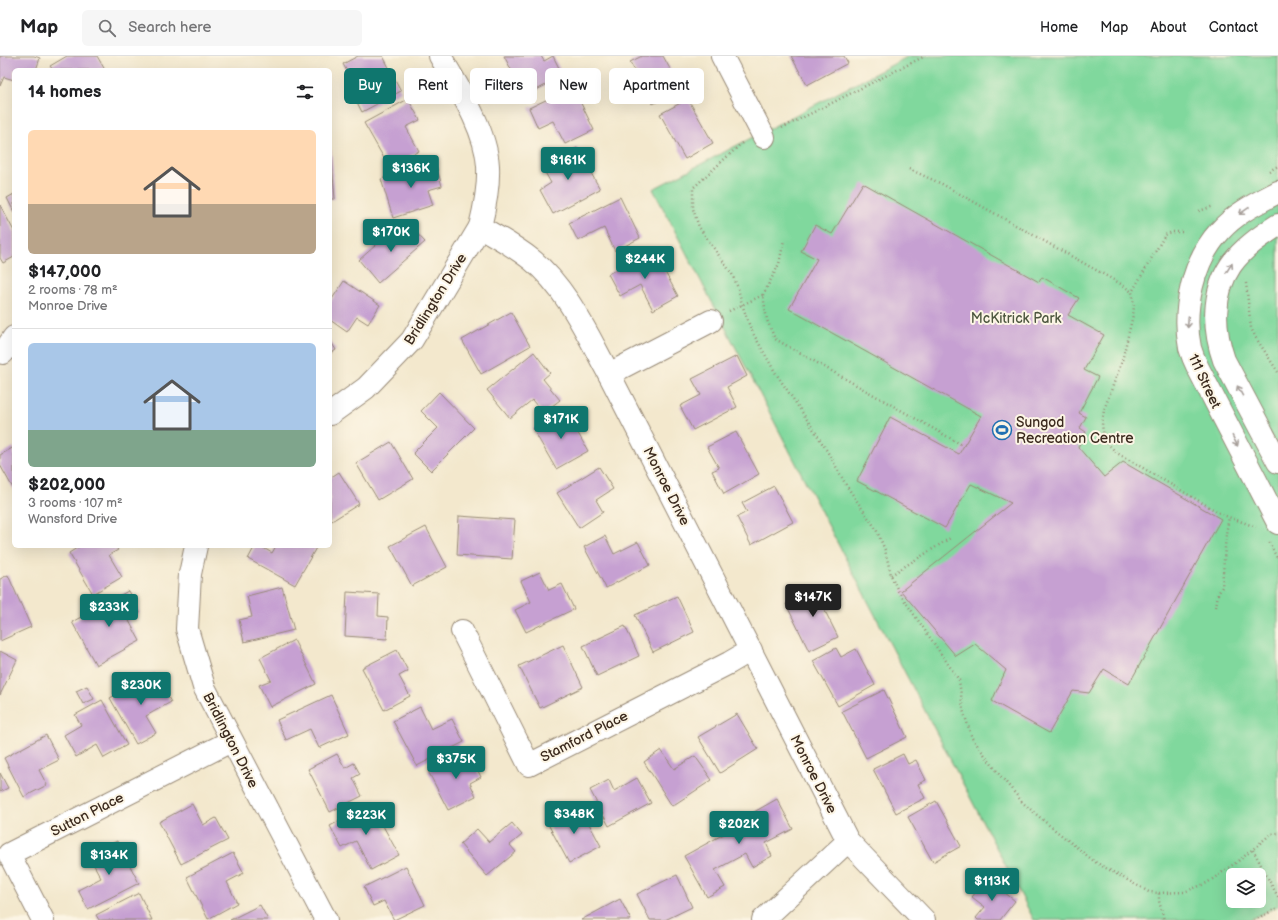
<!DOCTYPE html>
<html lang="en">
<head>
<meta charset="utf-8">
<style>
	:root { --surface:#fff; --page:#f6f6f6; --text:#202124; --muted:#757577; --line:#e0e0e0; --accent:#0f766e }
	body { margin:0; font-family:"Balsamiq Sans",sans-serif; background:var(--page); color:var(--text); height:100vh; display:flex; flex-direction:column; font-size:15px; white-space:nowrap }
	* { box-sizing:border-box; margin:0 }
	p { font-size:13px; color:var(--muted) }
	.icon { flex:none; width:22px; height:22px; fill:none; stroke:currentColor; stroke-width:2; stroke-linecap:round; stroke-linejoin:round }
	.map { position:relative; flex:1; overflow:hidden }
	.sheet { position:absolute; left:12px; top:12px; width:320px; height:480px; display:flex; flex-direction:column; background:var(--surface); border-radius:6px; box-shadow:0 4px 16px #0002 }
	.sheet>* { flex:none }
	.hud { position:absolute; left:344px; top:12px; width:380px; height:36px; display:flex; gap:8px }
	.tools { position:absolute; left:1226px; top:812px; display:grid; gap:8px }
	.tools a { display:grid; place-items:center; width:40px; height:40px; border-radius:6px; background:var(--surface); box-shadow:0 4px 16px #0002; font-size:20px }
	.price { position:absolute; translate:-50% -34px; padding:0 9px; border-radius:4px; background:var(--accent); color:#fff; font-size:13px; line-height:26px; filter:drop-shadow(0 1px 2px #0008) }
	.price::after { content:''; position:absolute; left:50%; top:24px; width:12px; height:9px; margin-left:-6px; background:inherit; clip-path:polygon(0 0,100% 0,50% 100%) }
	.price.on { background:#222; color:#fff }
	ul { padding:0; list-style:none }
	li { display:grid; align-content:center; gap:8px; height:212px; padding:0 16px }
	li+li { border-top:1px solid var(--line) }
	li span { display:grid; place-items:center; height:124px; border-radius:6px; color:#555 }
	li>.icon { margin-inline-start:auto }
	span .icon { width:72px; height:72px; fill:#fffc; stroke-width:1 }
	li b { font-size:17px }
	h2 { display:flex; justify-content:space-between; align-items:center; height:48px; padding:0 16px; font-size:17px }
	.tag { padding:0 14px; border-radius:6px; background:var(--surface); box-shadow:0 4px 16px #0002; font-size:14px; line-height:36px }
	.tag.on { background:var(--accent); color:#fff }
	header { display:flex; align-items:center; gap:24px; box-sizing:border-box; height:56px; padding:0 20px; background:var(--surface); border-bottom:1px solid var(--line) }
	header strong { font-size:19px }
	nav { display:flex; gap:22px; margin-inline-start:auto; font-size:14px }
	.search { width:280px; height:36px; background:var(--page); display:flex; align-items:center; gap:10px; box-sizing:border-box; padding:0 14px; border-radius:6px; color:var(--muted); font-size:15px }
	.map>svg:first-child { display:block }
</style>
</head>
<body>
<header>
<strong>Map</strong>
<div class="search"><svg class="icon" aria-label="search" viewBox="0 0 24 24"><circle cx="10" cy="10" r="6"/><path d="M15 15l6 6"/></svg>Search here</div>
<nav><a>Home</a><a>Map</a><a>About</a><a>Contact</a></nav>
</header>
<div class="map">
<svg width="1278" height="864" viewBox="0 0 1278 864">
	<rect width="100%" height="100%" fill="#fcf5e5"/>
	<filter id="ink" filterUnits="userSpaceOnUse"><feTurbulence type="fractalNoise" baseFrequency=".025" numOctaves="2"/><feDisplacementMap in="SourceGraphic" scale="8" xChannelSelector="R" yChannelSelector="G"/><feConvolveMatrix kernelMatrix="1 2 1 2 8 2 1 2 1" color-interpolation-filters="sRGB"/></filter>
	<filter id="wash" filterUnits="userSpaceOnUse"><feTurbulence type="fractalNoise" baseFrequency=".012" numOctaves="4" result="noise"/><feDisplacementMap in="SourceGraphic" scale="16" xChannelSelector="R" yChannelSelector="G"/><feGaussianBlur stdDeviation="0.9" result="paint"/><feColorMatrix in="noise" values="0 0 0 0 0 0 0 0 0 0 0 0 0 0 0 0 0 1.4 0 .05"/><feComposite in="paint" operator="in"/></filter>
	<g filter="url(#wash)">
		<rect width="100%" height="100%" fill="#f3e8cd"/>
		<path fill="#80d89d" stroke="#5e815e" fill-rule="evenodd" d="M909,0H1278V850L1249,864H1034L653,133ZM1233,819H1259V845H1233Z"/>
		<g id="blocks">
			<g fill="#c6a0d2">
				<path d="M0,0H34L40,2L36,14H14V24L4,21L0,30Z"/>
				<path d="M67,0H97L105,14H53L50,10Z"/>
				<path d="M358,0H383L401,35L362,56L346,25L351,23L343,8Z"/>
				<path d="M504,0H541L544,5L553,0L563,20L525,40Z"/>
				<path d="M642,0H663L681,33L653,48L630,6Z"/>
				<path d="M791,0H844L848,7L807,29Z"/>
				<path d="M573,31L594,74L565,88L553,65L538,72L529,52Z"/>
				<path d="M408,43L420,64L406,71L419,95L389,111L364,67Z"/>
				<path d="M688,43L713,87L685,103L660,58Z"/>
				<path d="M577,92L600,133L553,158L540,134L551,127L542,111Z"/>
				<path d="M330,94H331L335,143H330Z"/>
				<path d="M435,106L442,130L428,134L433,149L393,162L381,123Z"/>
				<path d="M863,127L1039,226L1042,221L1079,242L1068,259L1104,279L1084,314L1098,321L1079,357L1086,361L1080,372L1086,376L1078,391L1104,421L1123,406L1221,463L1129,628L1104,613L1089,637L1073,635L1049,677L992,645L1006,614L975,588L956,600L901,535L1011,447L971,428L945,472L857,425L890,361L959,398L981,360L789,253L817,203L801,195L815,169L832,178Z"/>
				<path d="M14,138V156L7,142Z"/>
				<path d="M620,141L640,182L615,195L604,172L578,185L569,167Z"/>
				<path d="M0,149L14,175V201L3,207L0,202Z"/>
				<path d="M409,169L425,186L378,227L359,204L393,174L397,179Z"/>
				<path d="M653,194L678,240L653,254L640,229L620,240L608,218Z"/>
				<path d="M344,225L380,249L368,268L357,261L347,276L330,264V246Z"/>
				<path d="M511,256L530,290L481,318L462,284Z"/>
				<path d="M330,284L336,294L330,298Z"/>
				<path d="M534,296L550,317L543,323L560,344L543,357L532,344L510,362L487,334Z"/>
				<path d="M737,300L747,320L727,331L737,351L693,374L680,350L701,339L692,323Z"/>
				<path d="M439,336L474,372L431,415L413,397L438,372L421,355Z"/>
				<path d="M565,354L588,395L556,413L533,373Z"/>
				<path d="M736,376L759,418L724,438L712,415L719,412L707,391Z"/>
				<path d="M391,386L413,423L378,444L356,407Z"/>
				<path d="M14,391V434L0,409V399Z"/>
				<path d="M599,411L613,433L596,444L603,456L579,472L557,437Z"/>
				<path d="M339,416L359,448L330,466V422Z"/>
				<path d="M774,430L793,466L751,489L737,461L747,456L742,447Z"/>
				<path d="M459,460L515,464L512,503L457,499Z"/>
				<path d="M426,471L447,511L412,530L390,490Z"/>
				<path d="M605,480L614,498L638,486L650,509L606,532L584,491Z"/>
				<path d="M80,490H115L118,494L109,499L122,521L93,538L69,497Z"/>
				<path d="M255,490H260L272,497L276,490H317L295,529L248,503Z"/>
				<path d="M540,516L549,534L562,528L574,553L526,576L515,554L531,546L521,525Z"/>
				<path d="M8,519L31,571L0,585V523Z"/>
				<path d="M823,530L833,551L825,555L838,581L809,595L786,548Z"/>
				<path d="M282,531L294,574L244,586L239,564L252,561L247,540Z"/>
				<path d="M128,535L140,557L128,563L140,585L96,609L72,566Z"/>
				<path d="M347,536L379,538L378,560L388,561L387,583L345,580Z"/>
				<path d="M677,540L694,576L653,596L635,559Z"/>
				<path d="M625,570L639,600L597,620L583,590Z"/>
				<path d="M294,584L316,628L270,651L259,629L271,624L260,602Z"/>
				<path d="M563,589L583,631L540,652L519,610Z"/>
				<path d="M836,592L841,601L856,593L875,629L838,650L813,605Z"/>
				<path d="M397,594L408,615L399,620L410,640L384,654L362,612Z"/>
				<path d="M0,595L17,604L0,639Z"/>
				<path d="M154,617L171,646L146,660L156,677L136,688L110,642Z"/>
				<path d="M87,630L94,643L83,648L76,635Z"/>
				<path d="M884,634L907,681L866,702L842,655Z"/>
				<path d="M331,639L349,678L319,692L310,673L286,684L277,664Z"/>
				<path d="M102,644L127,689L104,702L97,689L76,701L64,679L81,669L75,659Z"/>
				<path d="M420,651L431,673L452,663L464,686L417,710L393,665Z"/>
				<path d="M737,658L758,693L720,717L698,681Z"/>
				<path d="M46,679L59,704L39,714L47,729L24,741L4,702Z"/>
				<path d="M661,694L674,713L695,700L712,724L672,750L644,706Z"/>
				<path d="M468,695L481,721L470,727L476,740L448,754L428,715Z"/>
				<path d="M337,698L345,712L354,707L360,718L353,722L362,740L330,756L308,713Z"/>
				<path d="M903,698L908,708L916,704L926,724L918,728L925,742L896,757L873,713Z"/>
				<path d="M0,717L8,732L0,736Z"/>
				<path d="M637,722L651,747L609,770L590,734L609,724L614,735Z"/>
				<path d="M777,743L793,773L766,787L772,800L752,811L745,798L715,814L725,831L707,841L684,800L733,773L731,769Z"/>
				<path d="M936,745L961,790L933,806L908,761Z"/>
				<path d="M192,748L203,769L216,762L228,784L181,808L159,766Z"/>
				<path d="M371,748L399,799L371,814L356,785L342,792L330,770Z"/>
				<path d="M580,751L601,790L569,807L548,768Z"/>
				<path d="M512,767L522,779L510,789L516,796L487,820L460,788L477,773L489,786Z"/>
				<path d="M117,785L139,827L88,853L78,834L101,822L89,800Z"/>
				<path d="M233,797L244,817L227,826L237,847L208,863L187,821Z"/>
				<path d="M406,810L425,849L394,864L384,845L373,850L364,831Z"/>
				<path d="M677,819L692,851L665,864H650L637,838Z"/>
				<path d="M987,822L1015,845L1000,864H978L976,862L985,851L972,841Z"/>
				<path d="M139,837L152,864H99L96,859Z"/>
				<path d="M620,843L631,864H581Z"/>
				<path d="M260,849L268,864H230Z"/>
			</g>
		</g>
	</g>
	<g filter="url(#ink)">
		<use href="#blocks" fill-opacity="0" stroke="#978976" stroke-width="1"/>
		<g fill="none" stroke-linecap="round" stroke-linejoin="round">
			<defs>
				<g id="street">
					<path d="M440,0C458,31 486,73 488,110C489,130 485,151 480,171C498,181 516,191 532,204C567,232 588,280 609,318L848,785L924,864"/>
					<path d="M722,0L764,81"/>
					<path d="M1278,136C1257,147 1236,157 1220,175C1193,204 1182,254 1190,292C1192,299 1195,306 1198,312L1278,467"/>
					<path d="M1278,169C1261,180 1243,192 1231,209C1212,237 1213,273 1224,304L1278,406"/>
					<path d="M3,297L14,281"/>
					<path d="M609,318L711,265"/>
					<path d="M330,358L366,332L412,284L480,171"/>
					<path d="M196,490L190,518L187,573L204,631L326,864"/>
					<path d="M462,575L529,709L729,607L751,594"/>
					<path d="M43,864L9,798L231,685"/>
					<path d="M763,864L848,785"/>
				</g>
			</defs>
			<use href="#street" stroke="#978976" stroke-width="24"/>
			<g stroke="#978976" stroke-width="2.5" stroke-dasharray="1 3" stroke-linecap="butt">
				<path d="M782,72L925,0"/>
				<path d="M742,87L693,132V153L699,171L732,218L738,232L742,248L749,268L754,279L775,316L816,377L833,405L846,429L876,473L885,494L891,519L898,535L959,624L963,654L972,682L999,718L1023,747L1050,770L1095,806L1149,836L1159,837V845L1164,864"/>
				<path d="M909,113L942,128L1121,228L1132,236"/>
				<path d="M1269,115L1278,110"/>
				<path d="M1199,155L1214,150"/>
				<path d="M1182,176H1172L1165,179L1132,236L1134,250L1133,259L1122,305L1104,354L1102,369L1104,381L1109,389L1117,397L1148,415L1223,459L1256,471"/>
				<path d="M1246,227L1251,272L1256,282L1278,316"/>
				<path d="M763,239L779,208L784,184"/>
				<path d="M729,255L763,239L767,264L775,283L964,390"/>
				<path d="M1269,486L1278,504"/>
				<path d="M891,519L952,481"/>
				<path d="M1216,551L1218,538L1222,531L1226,478L1229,461"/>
				<path d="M1253,794L1278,841"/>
				<path d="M1159,837L1184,836L1207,827L1241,803L1271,778L1278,777"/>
				<path d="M1254,864L1278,852"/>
			</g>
			<use href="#street" stroke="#fff" stroke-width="22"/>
		</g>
		<defs><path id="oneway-shaft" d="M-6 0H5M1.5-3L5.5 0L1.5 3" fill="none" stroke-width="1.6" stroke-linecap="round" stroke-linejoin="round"/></defs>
		<g stroke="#a79f9a">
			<use href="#oneway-shaft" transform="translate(1244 155) rotate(145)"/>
			<use href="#oneway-shaft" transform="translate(1229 212) rotate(-58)"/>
			<use href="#oneway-shaft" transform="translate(1188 266) rotate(93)"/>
			<use href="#oneway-shaft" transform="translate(1240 335) rotate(-118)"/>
			<use href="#oneway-shaft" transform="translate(1235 385) rotate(63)"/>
		</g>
	</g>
	<defs>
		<symbol id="stadium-ring" viewBox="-11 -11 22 22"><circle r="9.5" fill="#fcf5e5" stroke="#1f6fb2" stroke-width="1.5"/><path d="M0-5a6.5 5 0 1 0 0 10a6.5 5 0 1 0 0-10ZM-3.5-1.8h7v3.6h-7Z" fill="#1f6fb2"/></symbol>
	</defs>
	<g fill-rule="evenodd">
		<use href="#stadium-ring" x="991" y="363" width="22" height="22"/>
	</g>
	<g text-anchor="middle" stroke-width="4" stroke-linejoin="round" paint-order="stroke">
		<g font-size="14" fill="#3b2a1e" stroke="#fcf5e5">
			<text transform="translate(435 243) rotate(-58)" y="5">Bridlington Drive</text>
			<text transform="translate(1205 325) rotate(65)" y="5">111 Street</text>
			<text transform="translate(667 430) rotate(63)" y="5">Monroe Drive</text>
			<text transform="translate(584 680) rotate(-27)" y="5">Stamford Place</text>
			<text transform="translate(231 684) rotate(63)" y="5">Bridlington Drive</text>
			<text transform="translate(814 718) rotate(63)" y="5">Monroe Drive</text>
			<text transform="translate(87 758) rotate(-27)" y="5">Sutton Place</text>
		</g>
		<g font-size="14" fill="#4c563e" stroke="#fcf5e5">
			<text x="1016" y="267">McKitrick Park</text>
		</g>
		<g font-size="14" fill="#3b2a1e" stroke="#fcf5e5" text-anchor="start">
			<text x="1016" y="371">Sungod<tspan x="1016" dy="16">Recreation Centre</tspan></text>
		</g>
	</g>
</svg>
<div class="tools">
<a><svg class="icon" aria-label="layers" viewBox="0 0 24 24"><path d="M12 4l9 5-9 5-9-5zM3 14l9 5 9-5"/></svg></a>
</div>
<b class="price" style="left:568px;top:125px">$161K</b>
<b class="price" style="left:411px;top:133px">$136K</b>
<b class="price" style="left:391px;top:197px">$170K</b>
<b class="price" style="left:645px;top:224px">$244K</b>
<b class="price" style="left:561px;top:384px">$171K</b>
<b class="price on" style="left:813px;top:562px">$147K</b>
<b class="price" style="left:109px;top:572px">$233K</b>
<b class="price" style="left:141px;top:650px">$230K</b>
<b class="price" style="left:456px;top:724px">$375K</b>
<b class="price" style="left:574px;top:779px">$348K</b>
<b class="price" style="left:366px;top:780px">$223K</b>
<b class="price" style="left:739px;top:789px">$202K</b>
<b class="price" style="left:109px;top:820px">$134K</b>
<b class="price" style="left:992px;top:846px">$113K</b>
<div class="hud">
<a class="tag on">Buy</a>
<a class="tag">Rent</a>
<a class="tag">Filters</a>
<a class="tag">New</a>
<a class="tag">Apartment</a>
</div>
<section class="sheet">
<h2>14 homes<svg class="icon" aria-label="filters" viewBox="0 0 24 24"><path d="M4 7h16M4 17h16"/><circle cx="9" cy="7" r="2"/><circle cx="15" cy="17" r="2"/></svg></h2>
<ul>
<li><span style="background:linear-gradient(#ffd9b3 60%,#b9a48a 0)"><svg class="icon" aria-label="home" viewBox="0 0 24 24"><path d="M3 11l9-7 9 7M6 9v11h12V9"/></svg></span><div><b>$147,000</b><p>2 rooms · 78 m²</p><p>Monroe Drive</p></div></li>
<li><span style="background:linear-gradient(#a9c7e8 70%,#7fa58c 0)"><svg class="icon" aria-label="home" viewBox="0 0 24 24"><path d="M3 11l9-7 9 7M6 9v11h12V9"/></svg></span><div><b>$202,000</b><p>3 rooms · 107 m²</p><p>Wansford Drive</p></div></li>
</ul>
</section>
</div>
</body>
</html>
